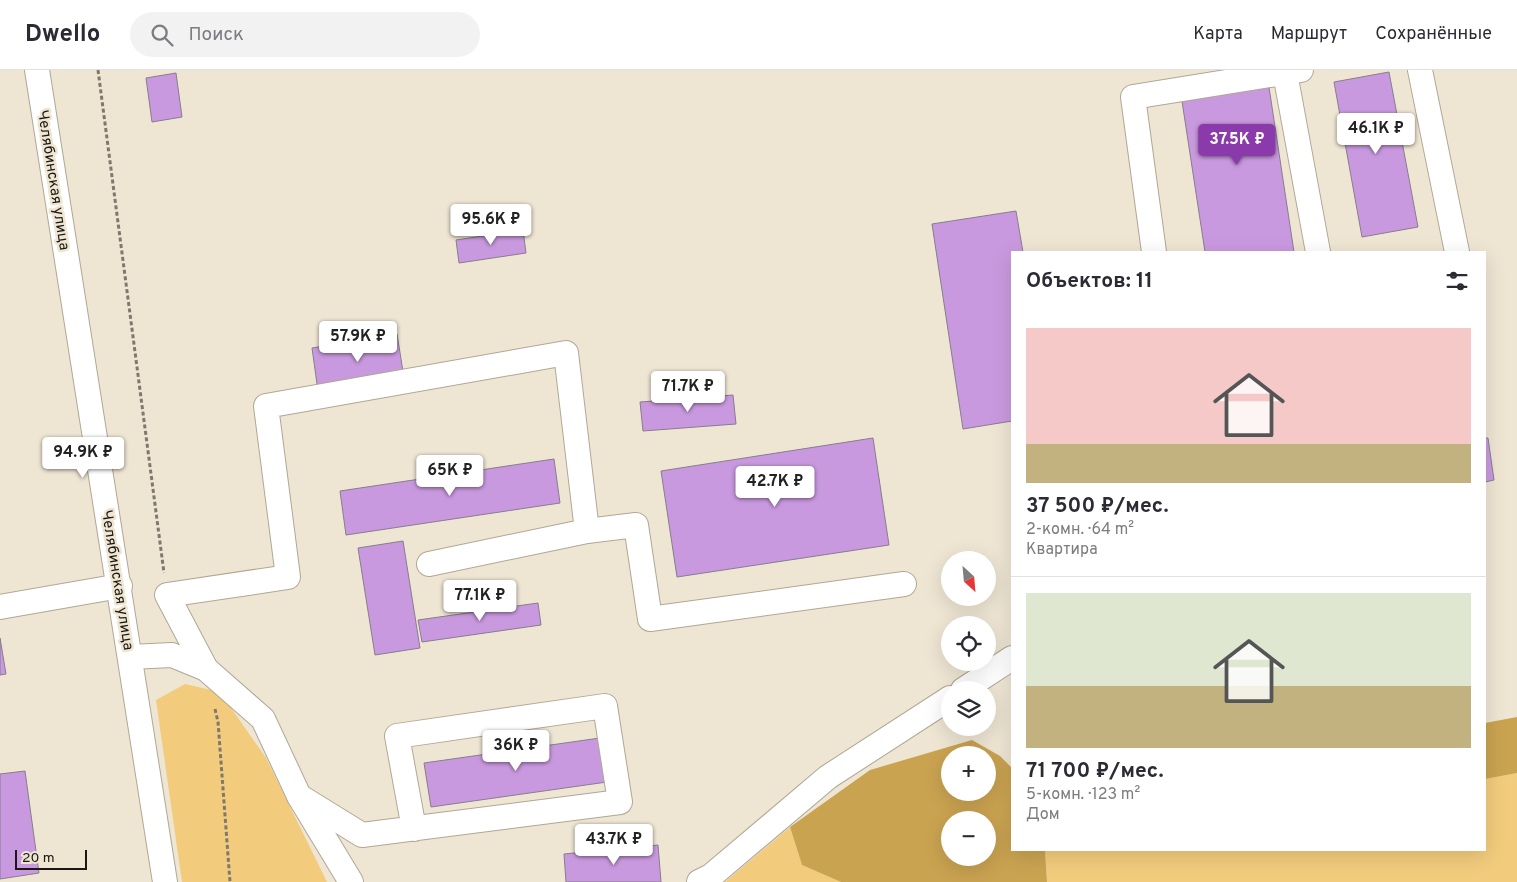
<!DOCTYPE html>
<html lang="ru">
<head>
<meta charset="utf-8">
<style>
	:root { --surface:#fff; --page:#f2f2f3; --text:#2b2b33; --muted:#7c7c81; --line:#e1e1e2; --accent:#8a3aaa }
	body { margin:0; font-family:Overpass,sans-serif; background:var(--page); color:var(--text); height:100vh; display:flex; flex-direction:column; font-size:19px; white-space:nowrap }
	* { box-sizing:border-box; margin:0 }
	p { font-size:16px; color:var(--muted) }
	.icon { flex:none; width:28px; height:28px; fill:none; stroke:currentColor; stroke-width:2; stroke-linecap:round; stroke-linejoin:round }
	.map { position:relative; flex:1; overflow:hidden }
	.details { position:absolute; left:1011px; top:181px; width:475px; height:600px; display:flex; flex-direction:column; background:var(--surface); border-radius:0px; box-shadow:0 5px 20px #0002 }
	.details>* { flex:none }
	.needle { width:32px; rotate:154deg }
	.tools { position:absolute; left:941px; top:481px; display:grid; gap:10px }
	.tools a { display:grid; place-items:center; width:55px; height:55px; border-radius:50%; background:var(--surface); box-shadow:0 5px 20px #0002; font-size:25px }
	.scale { position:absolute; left:15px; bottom:12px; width:72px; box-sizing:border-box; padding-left:5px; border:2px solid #1b1811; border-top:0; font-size:14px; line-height:18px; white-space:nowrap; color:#1b1811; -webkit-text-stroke:4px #eee5d3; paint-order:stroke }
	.price { position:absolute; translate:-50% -42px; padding:0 11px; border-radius:5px; background:#fff; color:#222; font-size:16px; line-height:32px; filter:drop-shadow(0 1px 2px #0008) }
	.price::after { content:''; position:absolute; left:50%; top:30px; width:15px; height:11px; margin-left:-8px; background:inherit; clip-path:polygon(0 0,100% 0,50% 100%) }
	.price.selected { background:var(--accent); color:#fff }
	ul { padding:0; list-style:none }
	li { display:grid; align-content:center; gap:10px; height:265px; padding:0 15px }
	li+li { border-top:1px solid var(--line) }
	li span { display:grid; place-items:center; height:155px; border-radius:0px; color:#555 }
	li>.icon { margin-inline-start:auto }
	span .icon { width:90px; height:90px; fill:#fffc; stroke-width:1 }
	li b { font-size:21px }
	h2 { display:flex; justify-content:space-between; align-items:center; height:60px; padding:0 15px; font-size:21px }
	header { display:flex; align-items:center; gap:30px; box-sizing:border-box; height:70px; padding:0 25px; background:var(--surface); border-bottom:1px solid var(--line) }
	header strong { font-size:24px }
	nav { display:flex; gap:28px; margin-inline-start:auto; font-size:18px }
	.search { width:350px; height:45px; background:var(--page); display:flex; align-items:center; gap:12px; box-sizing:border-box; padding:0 18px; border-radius:28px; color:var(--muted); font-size:19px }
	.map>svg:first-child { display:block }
</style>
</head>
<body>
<header>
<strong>Dwello</strong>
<div class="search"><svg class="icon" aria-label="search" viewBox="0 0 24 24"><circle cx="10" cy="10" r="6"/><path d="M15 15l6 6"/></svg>Поиск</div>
<nav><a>Карта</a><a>Маршрут</a><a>Сохранённые</a></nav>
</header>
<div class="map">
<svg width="1517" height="812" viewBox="0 0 1517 812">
	<rect width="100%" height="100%" fill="#eee5d3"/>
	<g fill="#f2cb7c">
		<path d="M185,614L220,622L266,688L327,812H182L156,630Z"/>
		<path d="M1517,703V812H1047L1045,780H1485V709Z"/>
		<path d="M790,757L802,795L841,812H725Z"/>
	</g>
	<g fill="#caa351" fill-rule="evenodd">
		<path d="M1517,647V703L1485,709V653Z"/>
		<path d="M972,670L1000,686L1012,698V780H1045L1047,812H841L802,795L790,757L870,700ZM950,685H988V722H950ZM950,750H988V788H950Z"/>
	</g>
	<g fill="#c999df" stroke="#877d8d">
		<path d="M1389,2L1418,157L1362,167L1334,12Z"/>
		<path d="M176,3L182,47L152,52L146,8Z"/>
		<path d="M1267,4L1294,182H1205L1180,18Z"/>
		<path d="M1016,141L1023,182H1012V351L963,359L932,154Z"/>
		<path d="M523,160L526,183L459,193L456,170Z"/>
		<path d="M397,264L404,308L318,321L312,278Z"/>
		<path d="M733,325L736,354L643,361L640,332Z"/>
		<path d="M873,368L889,475L677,507L661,401Z"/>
		<path d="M1485,368H1488L1494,410L1485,412Z"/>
		<path d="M554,389L560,433L346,465L340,421Z"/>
		<path d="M403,471L420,578L375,585L358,478Z"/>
		<path d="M538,533L541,555L422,572L418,550Z"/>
		<path d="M0,568L6,604L0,605Z"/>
		<path d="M600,668L607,712L431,737L424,693Z"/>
		<path d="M25,701L39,803L0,809V704Z"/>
		<path d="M658,775L661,812H566L564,784Z"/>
	</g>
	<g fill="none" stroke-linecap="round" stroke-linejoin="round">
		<defs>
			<g id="minor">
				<path d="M37,0L165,812"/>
				<path d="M1420,0L1457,182"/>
				<path d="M1285,3L1318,182"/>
				<path d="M1154,182L1133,27L1301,0"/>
				<path d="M587,461L636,455L650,549L904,514"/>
				<path d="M0,537L120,516"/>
				<path d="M130,587L172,585L206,599L263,649L299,726L351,812"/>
				<path d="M206,599L167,525L288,507L266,336L566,283L587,461L429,494"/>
				<path d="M963,620L1012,588"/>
				<path d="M299,726L362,765L620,732L605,636L397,666L414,759"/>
				<path d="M699,812L711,806L828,707L950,628"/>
			</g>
		</defs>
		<use href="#minor" stroke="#b0a796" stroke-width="26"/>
		<g stroke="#7f796d" stroke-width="3" stroke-dasharray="4 2.5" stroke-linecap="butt">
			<path d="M98,0L164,503"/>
			<path d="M215,639L218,652L230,812"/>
		</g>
		<use href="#minor" stroke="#fff" stroke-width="24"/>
	</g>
	<g text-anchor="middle" stroke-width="5" stroke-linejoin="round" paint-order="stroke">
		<g font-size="15" fill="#1b1811" stroke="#eee5d3">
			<text transform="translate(54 110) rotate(81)" y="5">Челябинская улица</text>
			<text transform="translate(118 510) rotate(81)" y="5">Челябинская улица</text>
		</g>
	</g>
</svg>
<div class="tools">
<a><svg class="needle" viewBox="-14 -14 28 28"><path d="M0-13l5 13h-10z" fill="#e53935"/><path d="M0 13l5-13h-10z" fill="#7c7c81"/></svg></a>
<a><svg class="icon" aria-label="locate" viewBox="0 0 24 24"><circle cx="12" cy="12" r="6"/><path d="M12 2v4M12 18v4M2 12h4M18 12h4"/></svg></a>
<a><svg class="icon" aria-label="layers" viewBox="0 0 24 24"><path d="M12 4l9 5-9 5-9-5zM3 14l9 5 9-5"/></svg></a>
<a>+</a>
<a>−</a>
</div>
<div class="scale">20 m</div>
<b class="price" style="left:1376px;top:85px">46.1K ₽</b>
<b class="price selected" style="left:1237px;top:96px">37.5K ₽</b>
<b class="price" style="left:491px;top:176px">95.6K ₽</b>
<b class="price" style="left:358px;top:293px">57.9K ₽</b>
<b class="price" style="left:688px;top:343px">71.7K ₽</b>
<b class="price" style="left:83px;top:409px">94.9K ₽</b>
<b class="price" style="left:450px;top:427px">65K ₽</b>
<b class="price" style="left:775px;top:438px">42.7K ₽</b>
<b class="price" style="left:480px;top:552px">77.1K ₽</b>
<b class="price" style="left:516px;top:702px">36K ₽</b>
<b class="price" style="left:614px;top:796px">43.7K ₽</b>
<section class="details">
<h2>Объектов: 11<svg class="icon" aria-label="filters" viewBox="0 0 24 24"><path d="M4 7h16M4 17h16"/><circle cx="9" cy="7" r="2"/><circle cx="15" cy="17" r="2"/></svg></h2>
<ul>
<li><span style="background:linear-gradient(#f6c9c9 75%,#c2b280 0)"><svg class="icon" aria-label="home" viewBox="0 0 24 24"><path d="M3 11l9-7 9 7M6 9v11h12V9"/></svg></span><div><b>37 500 ₽/мес.</b><p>2-комн. · 64 m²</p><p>Квартира</p></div></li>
<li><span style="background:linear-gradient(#dfe7d0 60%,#c2b280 0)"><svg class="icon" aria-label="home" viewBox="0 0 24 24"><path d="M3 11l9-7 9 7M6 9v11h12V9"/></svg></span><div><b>71 700 ₽/мес.</b><p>5-комн. · 123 m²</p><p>Дом</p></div></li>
</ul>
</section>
</div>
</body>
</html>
